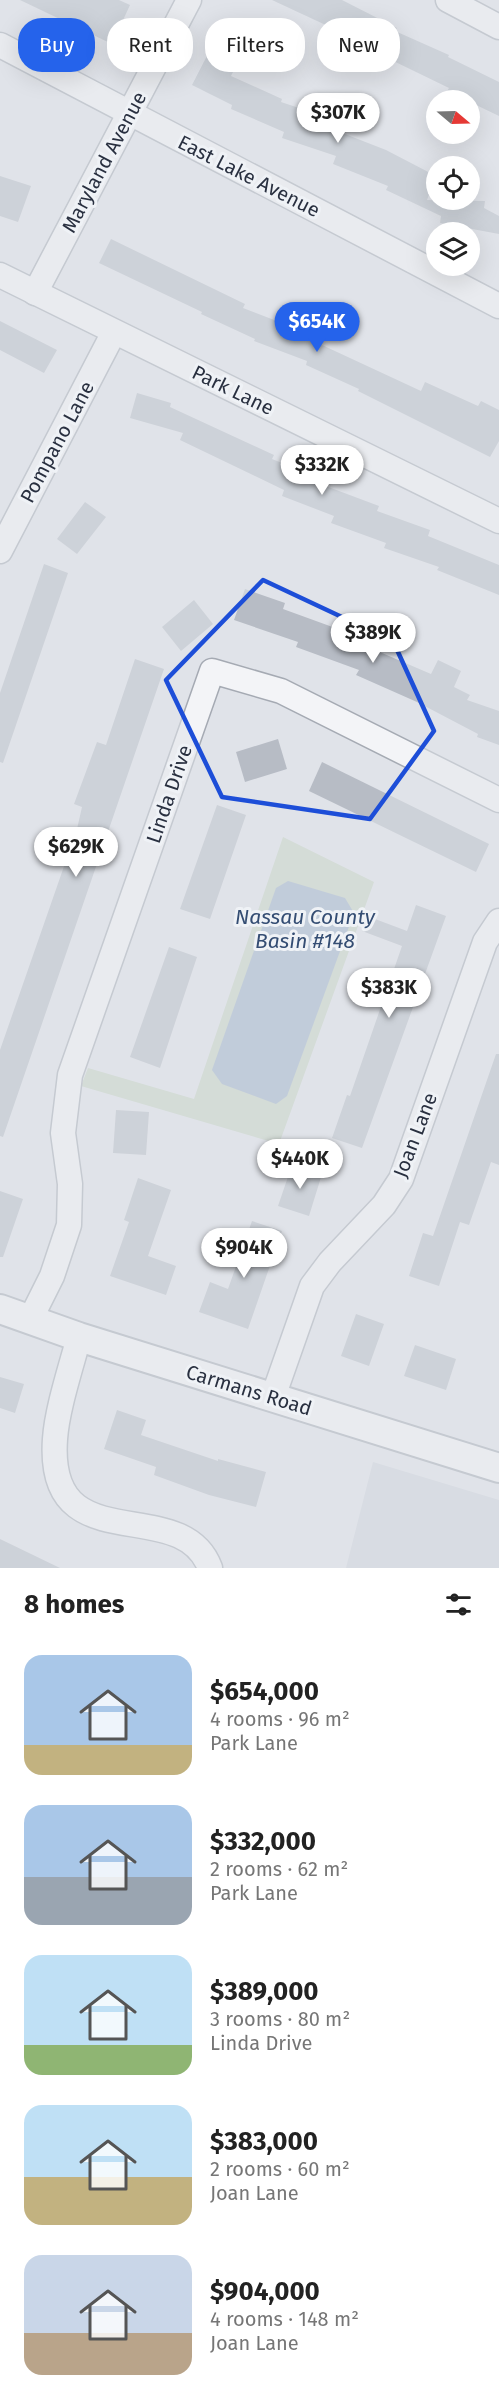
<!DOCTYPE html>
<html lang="en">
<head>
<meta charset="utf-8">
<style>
	:root { --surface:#fff; --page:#f2f2f2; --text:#222; --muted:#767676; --accent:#2563eb }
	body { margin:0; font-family:"Fira Sans",sans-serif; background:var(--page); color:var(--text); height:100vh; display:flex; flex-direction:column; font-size:22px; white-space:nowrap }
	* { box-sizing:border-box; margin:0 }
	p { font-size:20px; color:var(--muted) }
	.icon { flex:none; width:33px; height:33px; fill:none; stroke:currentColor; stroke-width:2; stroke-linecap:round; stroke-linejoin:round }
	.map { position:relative; height:1568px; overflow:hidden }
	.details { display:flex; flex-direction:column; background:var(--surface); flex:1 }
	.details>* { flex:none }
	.hud { position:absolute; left:18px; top:18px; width:464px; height:54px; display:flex; gap:12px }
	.needle { width:39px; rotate:109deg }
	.fabs { position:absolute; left:426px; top:90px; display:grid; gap:12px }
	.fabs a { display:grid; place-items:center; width:54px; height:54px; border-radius:50%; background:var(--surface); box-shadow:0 6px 24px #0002; font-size:30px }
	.price { position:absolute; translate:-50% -51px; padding:0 14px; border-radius:21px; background:#fff; color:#222; font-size:20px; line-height:39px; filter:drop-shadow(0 2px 3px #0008) }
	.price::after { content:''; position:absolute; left:50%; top:36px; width:18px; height:14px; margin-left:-9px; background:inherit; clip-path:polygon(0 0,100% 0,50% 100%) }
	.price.selected { background:var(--accent); color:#fff }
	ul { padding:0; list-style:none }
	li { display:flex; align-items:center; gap:18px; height:150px; padding:0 24px }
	li span { display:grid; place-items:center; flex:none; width:168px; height:120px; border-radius:18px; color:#555 }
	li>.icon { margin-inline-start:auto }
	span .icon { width:72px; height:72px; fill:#fffc; stroke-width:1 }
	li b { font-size:26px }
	h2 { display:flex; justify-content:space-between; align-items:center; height:72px; padding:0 24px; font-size:26px }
	.tag { padding:0 21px; border-radius:24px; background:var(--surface); box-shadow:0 6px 24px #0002; font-size:21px; line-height:54px }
	.tag.selected { background:var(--accent); color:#fff }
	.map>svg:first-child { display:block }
</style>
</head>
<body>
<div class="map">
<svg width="499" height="1568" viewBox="0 0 499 1568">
	<rect width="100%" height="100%" fill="#e0e3e9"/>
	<path fill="#ced2db" d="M373,1462L499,1500V1568H346Z"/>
	<path fill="#c5d2c1" d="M283,837L374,882L279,1144L81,1086L88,1068L194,1099Z"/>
	<path fill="#9cafc8" d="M288,881L345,898L354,913L287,1096L276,1104L222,1084L212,1070L276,888Z"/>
	<g fill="#b7bcc5">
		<path d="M20,0H119L130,5L112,44Z"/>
		<path d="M272,0H342L397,28L395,31L449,55L448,57L499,82V116L447,91L449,88L344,37L345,34Z"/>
		<path d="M212,46L239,60L231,76L282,99L281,102L335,120L332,129L386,150L436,176L427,200L485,201L484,208L499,216V234L440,223L441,216L386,190L388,186L333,164L336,156L282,138L284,132L231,109L232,105L192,85Z"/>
		<path d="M0,176L31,186L18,222L0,216Z"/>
		<path d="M111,239L245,304L243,308L295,328L294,332L421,391L425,382L478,406L481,401L499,410V441L490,457L358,391L359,389L306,365L307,361L254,341L255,339L201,314L202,312L99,263Z"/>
		<path d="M0,321L57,350L44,373L0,350Z"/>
		<path d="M137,393L171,403L170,407L274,455L272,459L325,480L323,485L379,506L377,511L430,530L428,536L499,565V595L437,570L439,567L384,548L386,543L331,523L334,516L282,496L284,490L180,440L183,433L130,418Z"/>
		<path d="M85,502L106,517L77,554L57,539Z"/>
		<path d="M44,564L68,573L3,763L0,762V693Z"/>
		<path d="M245,589L285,603L283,609L349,633L347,638L431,674L438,660L461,671L454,687L470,695L467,700L499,711V745L477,737L478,734L417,702L356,675L359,670L296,647L298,642L234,620Z"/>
		<path d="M194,600L213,624L181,651L162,627Z"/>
		<path d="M135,659L164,669L3,1137L0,1136V1050L77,829L82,807L74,804L97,742L106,745Z"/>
		<path d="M278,739L287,769L245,782L236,752Z"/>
		<path d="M322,762L489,844L476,872L309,791Z"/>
		<path d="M217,805L246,815L210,919L180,909Z"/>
		<path d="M416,905L446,916L362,1148L332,1138L347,1095L350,1096L402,946L362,931L367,916L407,931Z"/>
		<path d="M169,947L197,957L160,1068L130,1057Z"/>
		<path d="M496,1054H499V1165L491,1162L469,1225L460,1222L439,1286L409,1276L423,1233L433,1236Z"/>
		<path d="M116,1110L149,1112L146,1155L113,1153Z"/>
		<path d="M292,1165L322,1174L309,1216L278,1206Z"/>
		<path d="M138,1178L171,1190L148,1256L176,1266L166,1295L110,1276L129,1222L124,1220Z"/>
		<path d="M0,1191L23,1199L3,1257H0Z"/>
		<path d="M252,1221L282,1231L248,1329L199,1312L210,1282L228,1289Z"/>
		<path d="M356,1314L384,1324L369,1366L341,1356Z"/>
		<path d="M415,1345L456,1359L446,1390L404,1376Z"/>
		<path d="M0,1377L24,1384L15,1413L0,1408Z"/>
		<path d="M117,1410L146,1420L141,1435L218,1461V1459L266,1472L256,1507L209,1495L154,1475L156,1467L104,1449Z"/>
		<path d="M0,1539L60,1568H0Z"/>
	</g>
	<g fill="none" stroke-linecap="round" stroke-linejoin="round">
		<defs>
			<g id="minor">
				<path d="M448,0L499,27"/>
				<path d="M0,45L499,306"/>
				<path d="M0,275L499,521"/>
				<path d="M35,293L189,0"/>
				<path d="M0,551L114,332"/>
				<path d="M30,1320L52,1276L69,1225L70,1184L63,1133L70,1075L212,671L281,691L499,800"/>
				<path d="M79,1337C71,1367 57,1409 55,1439C46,1565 181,1491 210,1568"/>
				<path d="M273,1397L312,1286L330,1262L384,1205L401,1179L485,942L499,921"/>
			</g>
			<path id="tertiary" d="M0,1309L79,1337L499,1468"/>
		</defs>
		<use href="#minor" stroke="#a5aab3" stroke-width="27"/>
		<use href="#tertiary" stroke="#a5aab3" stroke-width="32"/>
		<use href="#minor" stroke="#f3f4f7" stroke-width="24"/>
		<use href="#tertiary" stroke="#f3f4f7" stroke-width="28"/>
	</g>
	<path d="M0 0H499V1568H0ZM263,580L393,641L434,731L370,819L222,797L166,680Z" fill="#e0e3e9" fill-opacity=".55" fill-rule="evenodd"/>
	<path fill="none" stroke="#1d4ed8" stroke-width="4.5" stroke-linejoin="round" d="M263,580L393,641L434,731L370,819L222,797L166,680Z"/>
	<g text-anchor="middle" stroke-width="6" stroke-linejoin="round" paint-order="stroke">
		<g font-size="20" fill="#293040" stroke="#eff2f6">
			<text transform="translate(104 162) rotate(-62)" y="7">Maryland Avenue</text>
			<text transform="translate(249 176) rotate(27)" y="7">East Lake Avenue</text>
			<text transform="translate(233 390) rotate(26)" y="7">Park Lane</text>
			<text transform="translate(57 442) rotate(-62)" y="7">Pompano Lane</text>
			<text transform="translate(169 794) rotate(-71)" y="7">Linda Drive</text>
			<text transform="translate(415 1135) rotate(-69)" y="7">Joan Lane</text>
			<text transform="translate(249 1390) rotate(17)" y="7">Carmans Road</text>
		</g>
		<g font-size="21" font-style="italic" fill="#344d73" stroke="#eff2f6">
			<text x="305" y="924">Nassau County<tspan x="305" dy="24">Basin #148</tspan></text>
		</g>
	</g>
</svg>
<div class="fabs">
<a><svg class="needle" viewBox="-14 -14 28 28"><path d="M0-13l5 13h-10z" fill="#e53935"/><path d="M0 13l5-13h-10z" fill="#767676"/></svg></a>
<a><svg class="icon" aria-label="locate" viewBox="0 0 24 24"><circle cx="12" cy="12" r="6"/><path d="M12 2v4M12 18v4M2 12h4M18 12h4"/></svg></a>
<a><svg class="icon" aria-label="layers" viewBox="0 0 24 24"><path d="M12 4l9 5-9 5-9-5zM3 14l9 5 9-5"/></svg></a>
</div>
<b class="price" style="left:338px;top:144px">$307K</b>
<b class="price selected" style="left:317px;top:353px">$654K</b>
<b class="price" style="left:322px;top:496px">$332K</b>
<b class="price" style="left:373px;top:664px">$389K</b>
<b class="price" style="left:76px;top:878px">$629K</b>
<b class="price" style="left:389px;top:1019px">$383K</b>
<b class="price" style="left:300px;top:1190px">$440K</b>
<b class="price" style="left:244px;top:1279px">$904K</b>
<div class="hud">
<a class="tag selected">Buy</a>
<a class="tag">Rent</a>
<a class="tag">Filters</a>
<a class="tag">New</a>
</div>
</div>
<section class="details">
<h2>8 homes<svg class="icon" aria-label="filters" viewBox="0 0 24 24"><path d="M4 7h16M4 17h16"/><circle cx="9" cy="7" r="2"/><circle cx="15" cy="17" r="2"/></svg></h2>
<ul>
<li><span style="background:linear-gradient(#a9c7e8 75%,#c2b280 0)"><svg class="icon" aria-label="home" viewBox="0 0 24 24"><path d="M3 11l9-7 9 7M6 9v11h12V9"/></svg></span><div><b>$654,000</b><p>4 rooms · 96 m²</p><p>Park Lane</p></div></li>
<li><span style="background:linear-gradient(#a9c7e8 60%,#9aa5b1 0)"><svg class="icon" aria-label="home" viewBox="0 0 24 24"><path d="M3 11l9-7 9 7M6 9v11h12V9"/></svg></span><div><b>$332,000</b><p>2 rooms · 62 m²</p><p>Park Lane</p></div></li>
<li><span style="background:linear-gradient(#bfe0f5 75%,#8fb573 0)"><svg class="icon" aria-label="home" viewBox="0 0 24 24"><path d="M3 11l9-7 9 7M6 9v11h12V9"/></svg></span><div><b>$389,000</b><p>3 rooms · 80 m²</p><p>Linda Drive</p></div></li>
<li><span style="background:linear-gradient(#bfe0f5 60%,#c2b280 0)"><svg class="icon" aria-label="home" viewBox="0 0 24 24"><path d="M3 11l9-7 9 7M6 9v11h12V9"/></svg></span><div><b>$383,000</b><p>2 rooms · 60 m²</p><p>Joan Lane</p></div></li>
<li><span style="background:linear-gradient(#c9d6e8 65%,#b9a48a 0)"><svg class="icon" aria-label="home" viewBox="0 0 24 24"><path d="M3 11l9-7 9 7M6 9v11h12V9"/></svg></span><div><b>$904,000</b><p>4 rooms · 148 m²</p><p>Joan Lane</p></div></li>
</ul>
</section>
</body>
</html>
